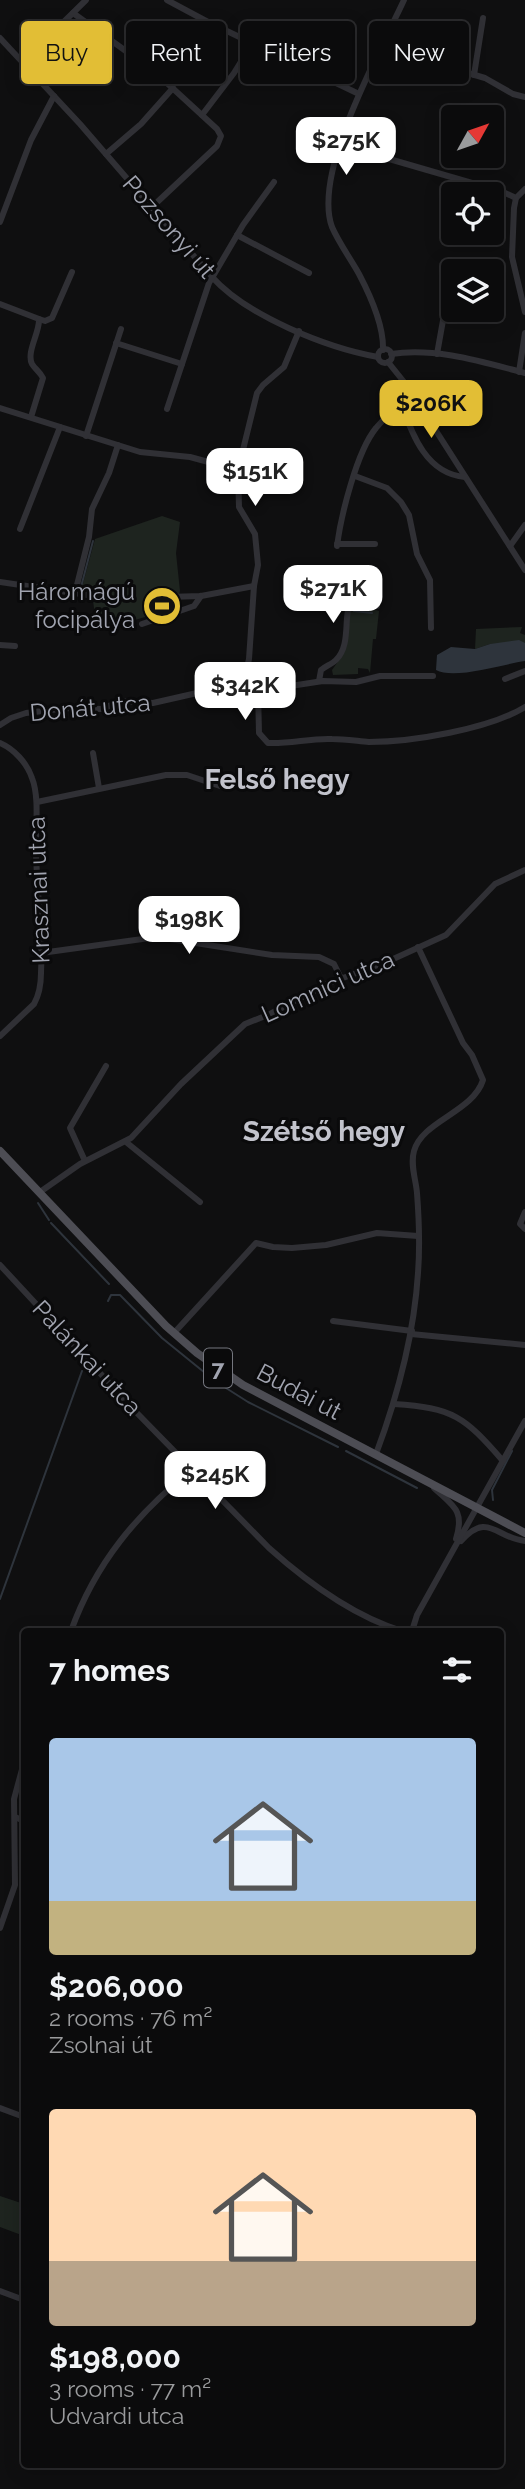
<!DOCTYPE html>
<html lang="en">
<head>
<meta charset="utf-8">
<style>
	:root { --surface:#0b0b0c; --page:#19191a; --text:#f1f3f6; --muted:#9a9b9d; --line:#2b2b2d; --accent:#e2be35 }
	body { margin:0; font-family:Raleway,sans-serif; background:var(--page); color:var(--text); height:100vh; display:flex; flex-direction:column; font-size:26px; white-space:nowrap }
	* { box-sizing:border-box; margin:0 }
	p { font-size:23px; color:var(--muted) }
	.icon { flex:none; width:38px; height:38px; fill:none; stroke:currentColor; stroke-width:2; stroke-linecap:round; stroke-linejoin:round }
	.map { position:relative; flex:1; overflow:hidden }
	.side { position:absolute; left:21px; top:1628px; width:483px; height:840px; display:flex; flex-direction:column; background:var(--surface); border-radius:7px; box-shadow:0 4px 18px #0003,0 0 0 2px var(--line) }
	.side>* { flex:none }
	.guide { position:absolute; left:21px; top:21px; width:483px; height:63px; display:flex; gap:14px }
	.needle { width:46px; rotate:50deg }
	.controls { position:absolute; left:441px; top:105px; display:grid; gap:14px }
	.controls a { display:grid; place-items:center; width:63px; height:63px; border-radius:7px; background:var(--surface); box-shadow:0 4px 18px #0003,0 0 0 2px var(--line); font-size:35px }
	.price { position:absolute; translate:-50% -60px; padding:0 16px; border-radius:14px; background:#fff; color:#222; font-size:23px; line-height:46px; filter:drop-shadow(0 2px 4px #0008) }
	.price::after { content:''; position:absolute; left:50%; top:42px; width:21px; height:16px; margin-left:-10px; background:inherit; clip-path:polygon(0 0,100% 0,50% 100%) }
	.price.active { background:var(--accent); color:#111 }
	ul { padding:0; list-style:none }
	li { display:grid; align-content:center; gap:14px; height:371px; padding:0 28px }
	li span { display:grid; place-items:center; height:217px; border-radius:7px; color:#555 }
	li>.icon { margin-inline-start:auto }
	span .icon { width:126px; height:126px; fill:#fffc; stroke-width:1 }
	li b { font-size:30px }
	h2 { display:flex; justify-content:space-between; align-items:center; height:84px; padding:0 28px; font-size:30px }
	.tag { padding:0 24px; border-radius:7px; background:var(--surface); box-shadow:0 4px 18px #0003,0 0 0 2px var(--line); font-size:24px; line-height:63px }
	.tag.active { background:var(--accent); color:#111 }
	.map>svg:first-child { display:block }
</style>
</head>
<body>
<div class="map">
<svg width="525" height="2489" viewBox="0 0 525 2489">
	<rect width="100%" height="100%" fill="#0f0f10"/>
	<g fill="#1e241f">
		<path d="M162,516L180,522L176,553L180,591L176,608L97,631L92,593L81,591L95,539Z"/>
		<path d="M370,608L379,611L376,639H373L370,673L368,669L358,668V674L333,675L332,670L342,656L351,609Z"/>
		<path d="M522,627L520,633L525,635V643L490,644L475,649L476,629Z"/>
		<path d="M0,2196L24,2204V2236L0,2227Z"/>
	</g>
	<path fill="#2e343c" d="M519,640L525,643V661C504,664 454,680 436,670L437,655L451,647L475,649L490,644Z"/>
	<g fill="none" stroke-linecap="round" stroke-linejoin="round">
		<g stroke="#2e343c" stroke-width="2">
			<path d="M81,587L93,541"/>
			<path d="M354,611L372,613"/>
			<path d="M38,1203L49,1220"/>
			<path d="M51,1223L109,1284"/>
			<path d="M108,1301L111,1295H120L162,1338L215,1381L248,1402L338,1447"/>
			<path d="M346,1451L417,1488"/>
			<path d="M493,1500L492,1490L512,1451"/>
			<path d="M0,1599L82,1371"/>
		</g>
		<g stroke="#303035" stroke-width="6">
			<path d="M167,0L208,22L359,94"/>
			<path d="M73,13L155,72L217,129L221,136L217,146L152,207"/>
			<path d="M0,38L80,124L212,277C247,316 327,348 378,357"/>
			<path d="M382,48L485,78L513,94L525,97"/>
			<path d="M23,62L86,0"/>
			<path d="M474,75L483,18"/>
			<path d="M202,115L234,73L253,42"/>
			<path d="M341,145L503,192L516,198L525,189"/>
			<path d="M106,154L141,124L173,88"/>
			<path d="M516,198L514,208L512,257L525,312"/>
			<path d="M0,222L31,140L54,96"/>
			<path d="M237,235L309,273"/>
			<path d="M0,304L39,319C40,332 26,352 32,364C35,369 40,372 43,378L31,417"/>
			<path d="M39,319L45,321L52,318L72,272"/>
			<path d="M116,343L182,364"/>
			<circle cx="385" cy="356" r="7"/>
			<path d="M383,350C384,325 370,295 359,274C350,258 339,243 332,227C312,172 380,52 404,0"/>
			<path d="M391,354C435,347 483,362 525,373"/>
			<path d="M437,354L447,298"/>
			<path d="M388,362L408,387L525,570"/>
			<path d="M519,372L525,333"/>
			<path d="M402,405C412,435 427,474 465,477"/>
			<path d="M0,408L140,452L190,457L238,470"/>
			<path d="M167,409L209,283L243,225L274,182"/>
			<path d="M86,436L121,329"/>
			<path d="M355,476L387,488L401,502L409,515L417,554L430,580L431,628"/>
			<path d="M20,529L60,427"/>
			<path d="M337,544H375"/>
			<path d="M337,546C341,515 357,451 376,428C387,414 400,406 414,397"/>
			<path d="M510,546L525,525"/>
			<path d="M0,582L94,596"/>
			<path d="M75,593L89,537L92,509L109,473L118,445"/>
			<path d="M167,597L201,596L254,586"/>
			<path d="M142,624L194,606L201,596"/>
			<path d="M0,645L15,646"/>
			<path d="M505,679L525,671"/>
			<path d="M319,681L321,670C326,666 332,664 336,660C349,647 345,626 348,610L353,606H377"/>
			<path d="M242,690L249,659L254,586L258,565L255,534L239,507L238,470L257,393L263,385L284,367L299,331"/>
			<path d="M258,691L259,733L268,743C291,744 310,738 332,739C344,739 357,741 369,742C412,742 489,729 525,707"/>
			<path d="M0,725L11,718L26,713L68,708L102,709L120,701L153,703L197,693L258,691L323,681L356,682L380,676H433"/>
			<path d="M0,743C14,749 27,763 32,778C40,798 35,831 36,853C37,893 43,933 41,973C41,983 39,995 34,1004L0,1036"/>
			<path d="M93,753L99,788"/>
			<path d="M37,802L166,775H187L220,786L234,785"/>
			<path d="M41,953L157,937L272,955L319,957L334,964L341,978"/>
			<path d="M126,1142L200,1202"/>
			<path d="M85,1161L70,1128L106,1066"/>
			<path d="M40,1192L80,1164L131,1138L181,1084L245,1024L270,1014L327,984L391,960L446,935L495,884L525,870"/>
			<path d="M525,1212L520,1224L525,1229"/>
			<path d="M0,1265L136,1412L269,1548C307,1582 353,1616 402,1631"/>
			<path d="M333,1321L412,1331"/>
			<path d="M174,1333L256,1243L273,1247L292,1248L326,1245L377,1233L418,1236"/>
			<path d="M411,1334L525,1345"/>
			<path d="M394,1404C453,1408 464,1416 503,1461"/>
			<path d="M376,1454C398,1395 414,1336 418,1273C420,1247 419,1219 417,1193C416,1180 410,1165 414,1151C422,1121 473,1112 483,1080L472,1055L463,1043L418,947"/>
			<path d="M434,1488C453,1506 465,1510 456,1539"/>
			<path d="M461,1541C488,1511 496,1538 525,1541"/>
			<path d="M71,1631C95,1564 137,1513 193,1469"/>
			<path d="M412,1631L417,1615L525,1421"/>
			<path d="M15,1817L24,1821"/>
			<path d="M0,1928L15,1885L14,1799L24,1762"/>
			<path d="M0,2108L24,2117"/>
			<path d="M0,2291L24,2300"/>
		</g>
		<path stroke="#4d4d54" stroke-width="8" d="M0,1151L166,1326L197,1353L243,1385L525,1533"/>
	</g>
	<defs>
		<symbol id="stadium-disc" viewBox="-11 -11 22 22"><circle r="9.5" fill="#e2be35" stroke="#0a0a0b"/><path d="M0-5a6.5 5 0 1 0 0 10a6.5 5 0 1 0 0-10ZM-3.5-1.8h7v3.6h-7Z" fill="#111"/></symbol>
	</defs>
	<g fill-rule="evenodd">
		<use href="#stadium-disc" x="140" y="584" width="44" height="44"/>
	</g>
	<g text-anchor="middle" stroke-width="6" stroke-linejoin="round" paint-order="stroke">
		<rect fill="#0a0a0b" stroke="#74767e" stroke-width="2" x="204" y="1348.5" width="28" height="39" rx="5"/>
		<g font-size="23" font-weight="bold" fill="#a1a4b0">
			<text x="218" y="1376">7</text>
		</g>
		<g font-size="24" fill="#a1a4b0" stroke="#0a0a0b">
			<text transform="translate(169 227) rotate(49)" y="8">Pozsonyi út</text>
			<text transform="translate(90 708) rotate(-5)" y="8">Donát utca</text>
			<text transform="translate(39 890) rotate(-92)" y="8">Krasznai utca</text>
			<text transform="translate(328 987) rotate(-24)" y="8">Lomnici utca</text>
			<text transform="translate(87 1358) rotate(47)" y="8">Palánkai utca</text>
			<text transform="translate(299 1392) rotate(28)" y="8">Budai út</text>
		</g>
		<g font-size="24" fill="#a1a4b0" stroke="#0a0a0b" text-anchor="end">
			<text x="135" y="600">Háromágú<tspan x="135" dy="28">focipálya</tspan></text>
		</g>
		<g font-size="28" font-weight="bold" fill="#c2c3cc" stroke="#0a0a0b">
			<text x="277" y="789">Felső hegy</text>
			<text x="324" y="1141">Szétső hegy</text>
		</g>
	</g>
</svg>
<div class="controls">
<a><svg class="needle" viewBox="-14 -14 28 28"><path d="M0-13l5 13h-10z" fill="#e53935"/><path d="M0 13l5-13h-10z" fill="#9a9b9d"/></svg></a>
<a><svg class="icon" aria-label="locate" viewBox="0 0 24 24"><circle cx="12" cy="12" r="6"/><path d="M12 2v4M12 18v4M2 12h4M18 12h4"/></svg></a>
<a><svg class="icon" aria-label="layers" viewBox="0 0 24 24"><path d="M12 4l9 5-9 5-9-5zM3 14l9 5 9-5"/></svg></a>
</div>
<b class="price" style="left:346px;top:177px">$275K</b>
<b class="price active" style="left:431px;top:440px">$206K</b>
<b class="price" style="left:255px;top:508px">$151K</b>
<b class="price" style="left:333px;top:625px">$271K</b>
<b class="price" style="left:245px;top:722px">$342K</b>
<b class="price" style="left:189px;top:956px">$198K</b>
<b class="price" style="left:215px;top:1511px">$245K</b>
<div class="guide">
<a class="tag active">Buy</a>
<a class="tag">Rent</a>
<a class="tag">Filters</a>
<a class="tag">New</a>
</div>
<section class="side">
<h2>7 homes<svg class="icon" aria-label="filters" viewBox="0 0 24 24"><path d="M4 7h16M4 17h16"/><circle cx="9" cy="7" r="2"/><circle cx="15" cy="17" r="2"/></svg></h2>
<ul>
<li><span style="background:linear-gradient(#a9c7e8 75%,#c2b280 0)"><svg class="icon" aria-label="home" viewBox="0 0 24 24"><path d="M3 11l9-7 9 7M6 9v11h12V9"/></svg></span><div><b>$206,000</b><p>2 rooms · 76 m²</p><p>Zsolnai út</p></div></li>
<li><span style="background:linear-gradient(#ffd9b3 70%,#b9a48a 0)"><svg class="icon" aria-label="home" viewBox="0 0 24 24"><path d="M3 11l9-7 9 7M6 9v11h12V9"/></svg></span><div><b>$198,000</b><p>3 rooms · 77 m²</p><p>Udvardi utca</p></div></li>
</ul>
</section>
</div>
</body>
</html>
